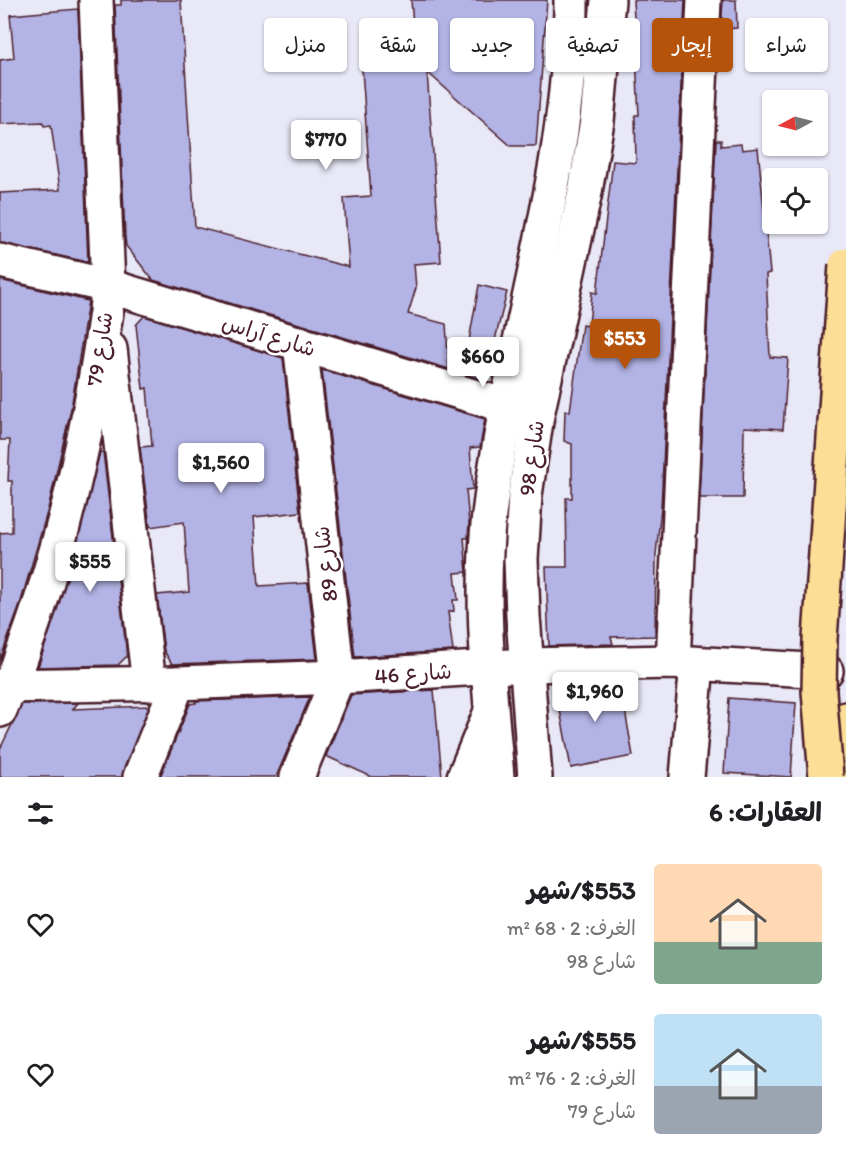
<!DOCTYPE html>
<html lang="ar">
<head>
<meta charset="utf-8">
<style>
	:root { --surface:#fff; --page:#f6f6f6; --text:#202124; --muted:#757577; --accent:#b45309 }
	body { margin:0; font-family:Itim,"Playpen Sans Arabic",sans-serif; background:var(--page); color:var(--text); direction:rtl; height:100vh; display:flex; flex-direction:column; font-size:22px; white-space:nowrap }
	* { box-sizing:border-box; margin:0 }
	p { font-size:20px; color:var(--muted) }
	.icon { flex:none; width:33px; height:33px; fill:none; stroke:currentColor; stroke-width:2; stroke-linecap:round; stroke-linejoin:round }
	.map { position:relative; height:777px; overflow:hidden; direction:ltr }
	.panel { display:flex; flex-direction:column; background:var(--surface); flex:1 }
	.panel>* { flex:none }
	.top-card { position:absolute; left:18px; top:18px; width:810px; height:54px; direction:rtl; display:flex; gap:12px }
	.needle { width:39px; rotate:263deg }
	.tools { position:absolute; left:762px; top:90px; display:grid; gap:12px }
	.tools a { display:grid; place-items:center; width:66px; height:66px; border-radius:6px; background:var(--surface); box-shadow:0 2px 4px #0004; font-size:30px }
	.price { position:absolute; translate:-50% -51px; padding:0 14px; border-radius:6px; background:#fff; color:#222; font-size:20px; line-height:39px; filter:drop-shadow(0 2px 3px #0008) }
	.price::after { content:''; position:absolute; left:50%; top:36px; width:18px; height:14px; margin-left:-9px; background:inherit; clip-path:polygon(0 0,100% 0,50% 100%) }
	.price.on { background:var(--accent); color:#fff }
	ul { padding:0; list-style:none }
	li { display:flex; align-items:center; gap:18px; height:150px; padding:0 24px }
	li span { display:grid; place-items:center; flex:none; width:168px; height:120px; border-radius:6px; color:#555 }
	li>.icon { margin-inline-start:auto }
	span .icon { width:72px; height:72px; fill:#fffc; stroke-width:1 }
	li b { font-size:26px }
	h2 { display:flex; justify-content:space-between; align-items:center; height:72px; padding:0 24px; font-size:26px }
	.tag { padding:0 21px; border-radius:6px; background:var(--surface); box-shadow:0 2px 4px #0004; font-size:21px; line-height:54px }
	.tag.on { background:var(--accent); color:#fff }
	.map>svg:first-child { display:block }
</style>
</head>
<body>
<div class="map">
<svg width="846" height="777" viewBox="0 0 846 777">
	<rect width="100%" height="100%" fill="#e8e8f7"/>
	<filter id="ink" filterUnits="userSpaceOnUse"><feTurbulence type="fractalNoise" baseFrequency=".0167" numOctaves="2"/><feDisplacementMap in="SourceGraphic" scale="12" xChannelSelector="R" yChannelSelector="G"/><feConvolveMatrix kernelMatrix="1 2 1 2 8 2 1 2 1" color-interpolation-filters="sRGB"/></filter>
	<g filter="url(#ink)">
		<g fill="#b3b3e5" stroke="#4a1f2b" stroke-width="1.5">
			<path d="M121,0H181L195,227L349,267L344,198L371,196L362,70L421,66L416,62L411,0H547L536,146H511L427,72L441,262L414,264L416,288L408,314L446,324L449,369L153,280L126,246L125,237L115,5H121Z"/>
			<path d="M633,0H685L661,508L656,554L655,636L611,637L613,644L549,646L546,567H567L566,498H572V444L564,441L565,411H570L582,325L589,326L592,292L597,293L613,161L636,163L635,115H639Z"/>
			<path d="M723,0H736L737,28L721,29Z"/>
			<path d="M78,9L88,262L0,243V193L60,190L51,125L44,126L43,122L0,124V60L14,58L10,15Z"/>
			<path d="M716,140H721V146L741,144L742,150L758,148L770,273L766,274L770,357L788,358L783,429L744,427L743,498H699Z"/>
			<path d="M0,280L88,301L71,409L48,509L19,608L0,660V533L12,532V481H8L10,440H0Z"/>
			<path d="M479,285L507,292L485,380L463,374Z"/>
			<path d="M144,316L283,358L300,512L254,517L259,586L308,583L317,659L172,664L164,651L157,595L189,592L184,522L150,527L140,447L152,446L147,388L143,389L136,325Z"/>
			<path d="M322,370L485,419L480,447L470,448L473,489L466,490L469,523L468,538H464L467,572L455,573L458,600H453L454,611L448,612L453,651L355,657Z"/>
			<path d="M100,452H103L127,656L118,665L38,667L70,569Z"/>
			<path d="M620,682L633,756L571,768L558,700L566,699L565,683Z"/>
			<path d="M434,690L442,777H372L326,756L351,695Z"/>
			<path d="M310,697L276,777H160L190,704L196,703L195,701Z"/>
			<path d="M729,698L796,703L791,777L724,773Z"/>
			<path d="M78,703L73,709L149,706L122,777H0V749L22,704Z"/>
		</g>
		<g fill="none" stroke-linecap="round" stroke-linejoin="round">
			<defs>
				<g id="minor">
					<path d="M0,261L108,286L526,412"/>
					<path d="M110,349L149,684"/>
					<path d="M673,662L704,0"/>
					<path d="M0,686L178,683L338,677L527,665L673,662L826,671"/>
					<path d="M0,710C54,584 87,446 106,312L108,286L96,0"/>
					<path d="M140,777L178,683"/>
					<path d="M297,777L338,677L300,343"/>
					<path d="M464,777L490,714"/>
					<path d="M497,777C490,690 479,602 489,515C509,345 572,170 571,0"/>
					<path d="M535,777L523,616L521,559L525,495L537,415L585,192L597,121L608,0"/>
					<path d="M687,777L697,664"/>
				</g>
				<path id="highway" d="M841,777L846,719"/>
			</defs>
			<use href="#minor" stroke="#4a1f2b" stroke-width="38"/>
			<use href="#highway" stroke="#4a1f2b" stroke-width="38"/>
			<use href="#minor" stroke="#fff" stroke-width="33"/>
			<use href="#highway" stroke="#fcde96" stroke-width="33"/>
			<defs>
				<path id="highway-bridge" d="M826,777L819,691L820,639L846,265"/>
			</defs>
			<use href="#highway-bridge" stroke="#4a1f2b" stroke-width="38" stroke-linecap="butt"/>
			<use href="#highway-bridge" stroke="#fcde96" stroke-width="33"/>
		</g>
	</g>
	<g text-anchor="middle" stroke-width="5" stroke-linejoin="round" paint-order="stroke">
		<g font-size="22" fill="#4a1f2b" stroke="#fff">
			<text transform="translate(269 335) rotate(17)" y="8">شارع آراس</text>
			<text transform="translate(99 349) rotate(-81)" y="8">شارع 79</text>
			<text transform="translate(531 458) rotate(-82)" y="8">شارع 98</text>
			<text transform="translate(325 564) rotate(-97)" y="8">شارع 89</text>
			<text transform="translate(413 673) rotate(-4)" y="8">شارع 46</text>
		</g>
	</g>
</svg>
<div class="tools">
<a><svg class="needle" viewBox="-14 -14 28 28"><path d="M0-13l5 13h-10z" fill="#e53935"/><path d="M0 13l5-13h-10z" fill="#757577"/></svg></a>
<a><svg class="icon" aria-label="locate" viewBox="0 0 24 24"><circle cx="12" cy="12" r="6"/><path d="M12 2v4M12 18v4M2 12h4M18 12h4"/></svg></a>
</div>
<b class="price" style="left:326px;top:171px">$770</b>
<b class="price on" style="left:625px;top:370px">$553</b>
<b class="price" style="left:483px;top:388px">$660</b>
<b class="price" style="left:221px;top:494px">$1,560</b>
<b class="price" style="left:90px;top:593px">$555</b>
<b class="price" style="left:595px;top:723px">$1,960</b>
<div class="top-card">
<a class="tag">شراء</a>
<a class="tag on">إيجار</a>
<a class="tag">تصفية</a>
<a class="tag">جديد</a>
<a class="tag">شقة</a>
<a class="tag">منزل</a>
</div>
</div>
<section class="panel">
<h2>العقارات: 6<svg class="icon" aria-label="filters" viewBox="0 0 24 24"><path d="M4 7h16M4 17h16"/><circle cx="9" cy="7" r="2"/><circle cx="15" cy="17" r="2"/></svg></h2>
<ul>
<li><span style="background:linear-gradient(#ffd9b3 65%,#7fa58c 0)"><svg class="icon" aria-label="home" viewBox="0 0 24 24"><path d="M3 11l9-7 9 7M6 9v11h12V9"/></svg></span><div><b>$553/شهر</b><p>الغرف: 2 · 68 m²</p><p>شارع 98</p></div><svg class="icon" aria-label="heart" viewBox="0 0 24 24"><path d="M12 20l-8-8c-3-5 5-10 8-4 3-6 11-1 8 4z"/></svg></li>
<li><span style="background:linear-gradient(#bfe0f5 60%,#9aa5b1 0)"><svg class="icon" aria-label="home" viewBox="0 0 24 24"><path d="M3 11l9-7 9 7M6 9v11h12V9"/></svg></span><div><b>$555/شهر</b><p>الغرف: 2 · 76 m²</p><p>شارع 79</p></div><svg class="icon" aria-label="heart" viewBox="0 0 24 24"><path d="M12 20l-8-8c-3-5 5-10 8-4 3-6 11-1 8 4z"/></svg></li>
</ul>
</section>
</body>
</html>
